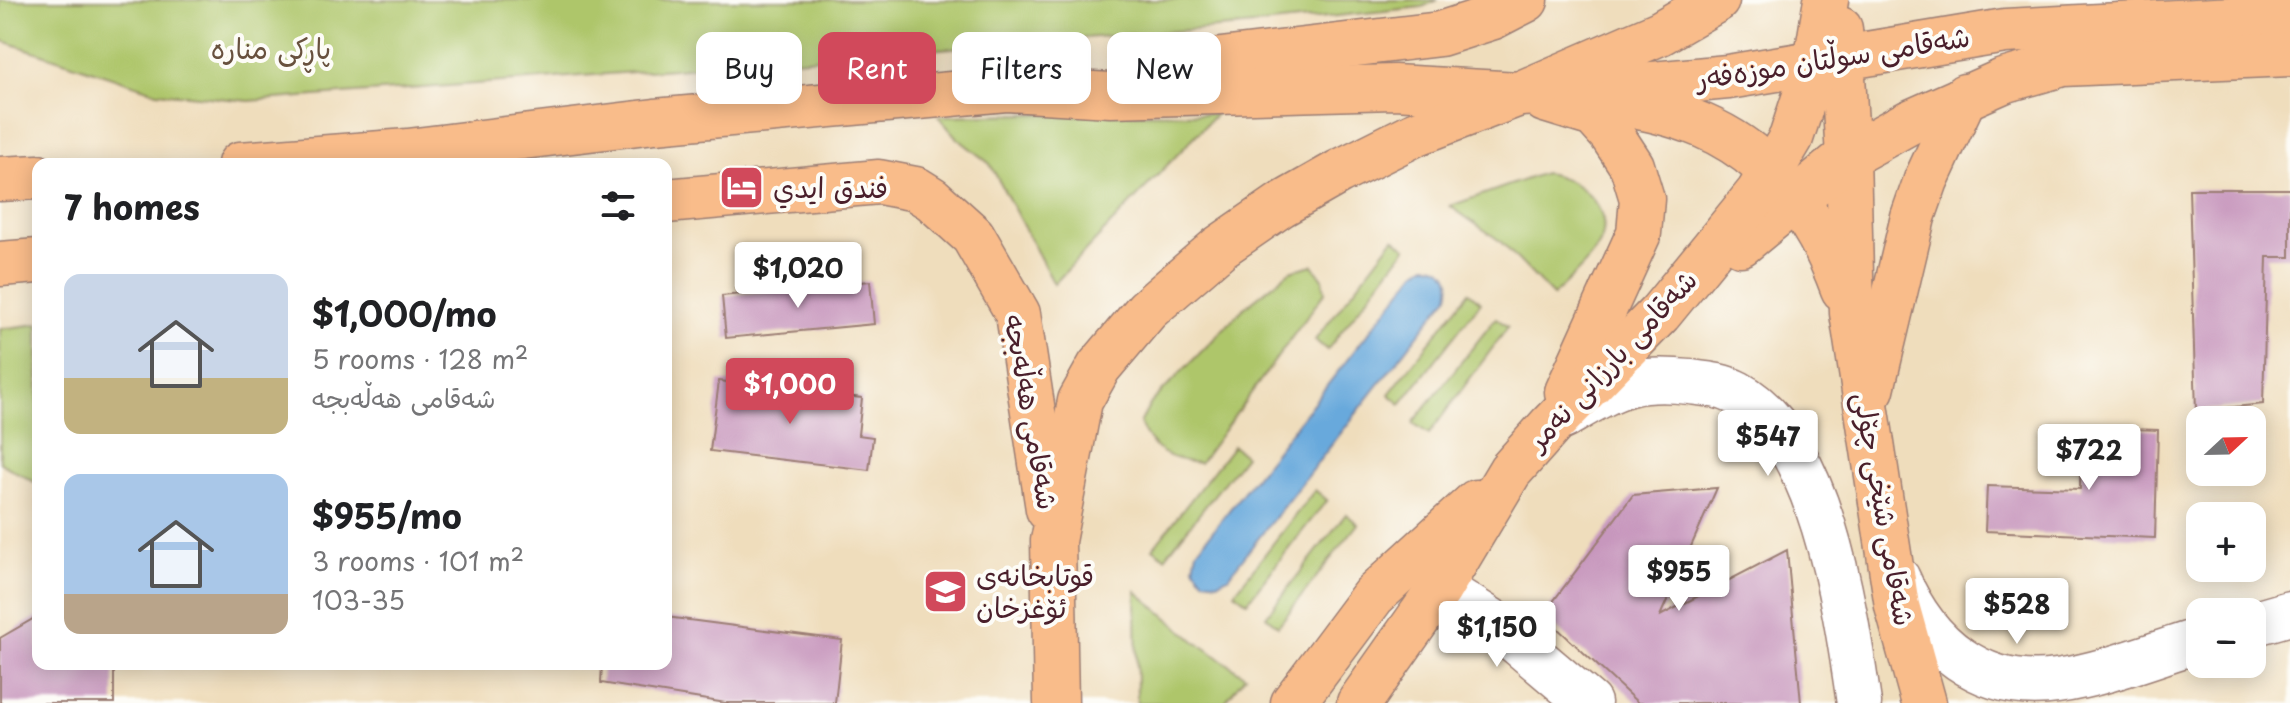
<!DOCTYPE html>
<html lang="en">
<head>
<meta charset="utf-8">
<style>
	:root { --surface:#fff; --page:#f2f2f2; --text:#202124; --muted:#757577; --accent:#d1495b }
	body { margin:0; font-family:"Playpen Sans","Playpen Sans Arabic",sans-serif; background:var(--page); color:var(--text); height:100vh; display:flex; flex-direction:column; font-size:30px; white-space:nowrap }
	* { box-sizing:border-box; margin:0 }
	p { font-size:26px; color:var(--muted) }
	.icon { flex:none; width:44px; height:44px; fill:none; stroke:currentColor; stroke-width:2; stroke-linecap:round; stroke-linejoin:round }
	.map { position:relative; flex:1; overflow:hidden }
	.details { position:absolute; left:32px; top:158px; width:640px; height:512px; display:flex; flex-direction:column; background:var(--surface); border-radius:16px; box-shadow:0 4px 20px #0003 }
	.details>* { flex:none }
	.guide { position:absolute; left:696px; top:32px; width:760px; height:72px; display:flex; gap:16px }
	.needle { width:52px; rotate:68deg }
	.buttons { position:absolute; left:2186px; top:406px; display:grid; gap:16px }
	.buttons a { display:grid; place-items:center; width:80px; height:80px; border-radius:16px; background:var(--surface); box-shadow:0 4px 20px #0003; font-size:40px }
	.price { position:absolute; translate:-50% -68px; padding:0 18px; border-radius:8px; background:#fff; color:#222; font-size:26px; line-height:52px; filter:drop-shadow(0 2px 4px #0008) }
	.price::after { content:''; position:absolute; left:50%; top:48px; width:24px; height:18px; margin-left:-12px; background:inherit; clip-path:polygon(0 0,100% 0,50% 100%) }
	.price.on { background:var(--accent); color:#fff }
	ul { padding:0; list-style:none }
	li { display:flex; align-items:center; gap:24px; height:200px; padding:0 32px }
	li span { display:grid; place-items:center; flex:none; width:224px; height:160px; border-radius:16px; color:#555 }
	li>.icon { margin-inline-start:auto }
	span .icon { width:96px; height:96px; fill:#fffc; stroke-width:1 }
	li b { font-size:34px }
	h2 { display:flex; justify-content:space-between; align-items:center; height:96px; padding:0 32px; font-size:34px }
	.tag { padding:0 28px; border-radius:16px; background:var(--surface); box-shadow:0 4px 20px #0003; font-size:28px; line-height:72px }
	.tag.on { background:var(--accent); color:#fff }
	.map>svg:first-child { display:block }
</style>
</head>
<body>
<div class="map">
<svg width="2290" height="703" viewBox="0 0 2290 703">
	<rect width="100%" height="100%" fill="#fdfcf7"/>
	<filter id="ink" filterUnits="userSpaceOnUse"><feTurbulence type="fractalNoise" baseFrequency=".0125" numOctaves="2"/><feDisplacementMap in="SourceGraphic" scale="16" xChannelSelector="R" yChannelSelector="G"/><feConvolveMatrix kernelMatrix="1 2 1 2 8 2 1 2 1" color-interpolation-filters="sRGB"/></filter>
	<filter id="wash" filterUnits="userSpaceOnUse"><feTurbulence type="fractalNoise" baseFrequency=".006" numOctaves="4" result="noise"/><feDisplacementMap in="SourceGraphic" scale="32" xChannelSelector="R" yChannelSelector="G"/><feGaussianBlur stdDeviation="1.8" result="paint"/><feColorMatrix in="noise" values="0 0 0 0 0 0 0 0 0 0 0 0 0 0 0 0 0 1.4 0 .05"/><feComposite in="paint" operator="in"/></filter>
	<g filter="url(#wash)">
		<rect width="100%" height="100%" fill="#efddbc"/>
		<g fill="#aec66b" stroke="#7c724b" stroke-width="2">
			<path d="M0,0H1438L1422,7L1244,26L249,101L157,92L0,40Z"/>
			<path d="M1078,113L1216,114L1054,284L990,164L957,138L938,116Z"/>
			<path d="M1544,173C1579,177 1621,214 1596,250C1585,267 1567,281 1553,296L1500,241L1450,206Z"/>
			<path d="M1394,238L1406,248L1327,350L1315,340Z"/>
			<path d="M1313,265L1323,279L1325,292L1200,463C1172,461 1150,451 1140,423L1151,403L1244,308L1290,271Z"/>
			<path d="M1469,292L1481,302L1401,404L1389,394Z"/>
			<path d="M1496,318L1508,327L1429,434L1413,423Z"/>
			<path d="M38,324V484L0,463V329Z"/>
			<path d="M1233,446L1245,456L1165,557L1153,548Z"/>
			<path d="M1315,490L1327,500L1247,602L1235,592Z"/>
			<path d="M1346,514L1358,524L1278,626L1266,616Z"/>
			<path d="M1136,591L1195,641L1245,676L1224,703H1137Z"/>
		</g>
		<path fill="#68a9dc" stroke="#596484" stroke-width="2" d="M1426,265C1445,264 1454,277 1449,295L1228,577L1218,582L1204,580L1194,567L1197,551L1417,271Z"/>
		<g id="blocks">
			<g fill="#c797bd">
				<path d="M2189,189H2290V257H2267L2263,404L2196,411Z"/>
				<path d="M870,281L874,324L726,338L722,296Z"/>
				<path d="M719,381L862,398L858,435L873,437L869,470L710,451Z"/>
				<path d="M2081,427L2158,430L2155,538L1985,531L1987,486L2080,489Z"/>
				<path d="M1717,488L1660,616L1787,550L1801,703H1638L1543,615L1633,495Z"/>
				<path d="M38,616V664H114V703H0V638Z"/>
				<path d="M666,617L842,640L835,703H726L601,683L602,664H666Z"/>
			</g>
		</g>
	</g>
	<g filter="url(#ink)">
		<use href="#blocks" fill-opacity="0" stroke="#9c7e74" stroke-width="2"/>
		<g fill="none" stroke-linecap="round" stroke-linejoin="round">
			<defs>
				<g id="street">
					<path d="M1563,417C1584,405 1605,391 1629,384C1648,379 1671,380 1690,382C1707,384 1722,385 1737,393C1823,439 1846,615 1859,703"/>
					<path d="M1898,579C1926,645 1982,692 2057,681C2105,674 2154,654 2200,640"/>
					<path d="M1440,588L1492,621L1589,703"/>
					<path d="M2252,624L2290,613"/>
				</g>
				<g id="primary">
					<path d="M1840,29L1848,156L1852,313L1897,606L1924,703"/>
					<path d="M1145,69L1440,34L1493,17L1526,0"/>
					<path d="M1545,100L1594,115L1611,134L1632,166L1642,199L1639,233L1567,392"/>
					<path d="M1608,101C1640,107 1673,113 1703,126C1774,157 1817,218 1843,289"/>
					<path d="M240,164L408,151L655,121L1006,89L1111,95L1394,87L1519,94L1566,92L1728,77L2005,31L2290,16"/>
					<path d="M0,179L38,177"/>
					<path d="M666,201L879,182L916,189L932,199L973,236L1018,314L1048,509"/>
					<path d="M1741,244L1848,156L1908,123L2003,81L2063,64L2290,54"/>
					<path d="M0,264L38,261"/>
					<path d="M1872,389L1913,217L1926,180L1965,96"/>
					<path d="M1056,703L1053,541L1080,401L1099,367L1147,310L1220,247L1281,205L1339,172L1415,134L1519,94L1660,33L1717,0"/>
					<path d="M1293,703L1373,596L1476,502"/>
					<path d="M1359,703L1440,588L1510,471L1551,425L1660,313L1758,193L1791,138L1816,62L1826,0"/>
				</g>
			</defs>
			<use href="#street" stroke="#9c7e74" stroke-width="47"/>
			<use href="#primary" stroke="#9c7e74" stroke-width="47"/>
			<use href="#street" stroke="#fff" stroke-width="44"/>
			<use href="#primary" stroke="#f9bc8a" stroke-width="44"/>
		</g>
	</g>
	<defs>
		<symbol id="hotel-square" viewBox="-11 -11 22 22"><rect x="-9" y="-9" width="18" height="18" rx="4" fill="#d1495b" stroke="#fdfcf7"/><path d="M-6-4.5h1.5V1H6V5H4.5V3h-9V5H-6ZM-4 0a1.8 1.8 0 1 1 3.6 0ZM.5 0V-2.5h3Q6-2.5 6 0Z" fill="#fff"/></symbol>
		<symbol id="school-square" viewBox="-11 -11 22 22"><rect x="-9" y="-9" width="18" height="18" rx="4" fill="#d1495b" stroke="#fdfcf7"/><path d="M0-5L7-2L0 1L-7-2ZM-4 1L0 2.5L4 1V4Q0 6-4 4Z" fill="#fff"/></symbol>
	</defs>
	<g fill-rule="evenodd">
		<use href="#hotel-square" x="716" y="162" width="51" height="51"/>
		<use href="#school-square" x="920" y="566" width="51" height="51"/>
	</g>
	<g text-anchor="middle" stroke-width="8" stroke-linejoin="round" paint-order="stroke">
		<g font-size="28" fill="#68513e" stroke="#fdfcf7">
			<text x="271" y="59">پاڕکی منارە</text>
		</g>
		<g font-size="28" fill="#4a1f2b" stroke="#fdfcf7">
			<text transform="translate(1833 58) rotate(-9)" y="10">شەقامی سوڵتان موزەفەر</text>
			<text transform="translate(1612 360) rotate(-47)" y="10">شەقامی بارزانی نەمر</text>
			<text transform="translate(1031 412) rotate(80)" y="10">شەقامی هەڵەبجە</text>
			<text transform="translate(1884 509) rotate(80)" y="10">شەقامی شێخی چۆلی</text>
		</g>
		<g font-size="28" fill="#4a1f2b" stroke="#fdfcf7" text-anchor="start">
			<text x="773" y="198">فندق ايدي</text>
			<text x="976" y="586">قوتابخانەی<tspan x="976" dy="32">ئۆغزخان</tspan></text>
		</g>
	</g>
</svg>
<div class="buttons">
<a><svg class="needle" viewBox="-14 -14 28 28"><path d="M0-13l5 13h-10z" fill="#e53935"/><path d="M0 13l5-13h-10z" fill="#757577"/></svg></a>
<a>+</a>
<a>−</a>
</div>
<b class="price" style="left:798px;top:310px">$1,020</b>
<b class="price on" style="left:790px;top:426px">$1,000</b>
<b class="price" style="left:1768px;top:478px">$547</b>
<b class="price" style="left:2089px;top:492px">$722</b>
<b class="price" style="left:1679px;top:613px">$955</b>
<b class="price" style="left:2017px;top:646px">$528</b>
<b class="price" style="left:1497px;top:669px">$1,150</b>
<div class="guide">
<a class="tag">Buy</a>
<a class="tag on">Rent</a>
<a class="tag">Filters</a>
<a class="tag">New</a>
</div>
<section class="details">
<h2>7 homes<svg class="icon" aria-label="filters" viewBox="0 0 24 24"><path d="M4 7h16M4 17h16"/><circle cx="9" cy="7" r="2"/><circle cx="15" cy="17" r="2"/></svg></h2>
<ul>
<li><span style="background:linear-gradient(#c9d6e8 65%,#c2b280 0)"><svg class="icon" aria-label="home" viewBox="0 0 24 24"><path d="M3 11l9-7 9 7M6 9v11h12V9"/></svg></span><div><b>$1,000/mo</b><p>5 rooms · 128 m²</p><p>شەقامی هەڵەبجە</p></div></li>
<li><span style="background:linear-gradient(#a9c7e8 75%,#b9a48a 0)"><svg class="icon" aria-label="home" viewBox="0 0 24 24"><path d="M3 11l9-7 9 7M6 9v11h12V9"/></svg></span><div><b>$955/mo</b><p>3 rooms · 101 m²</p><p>103-35</p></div></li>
</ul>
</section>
</div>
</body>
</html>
